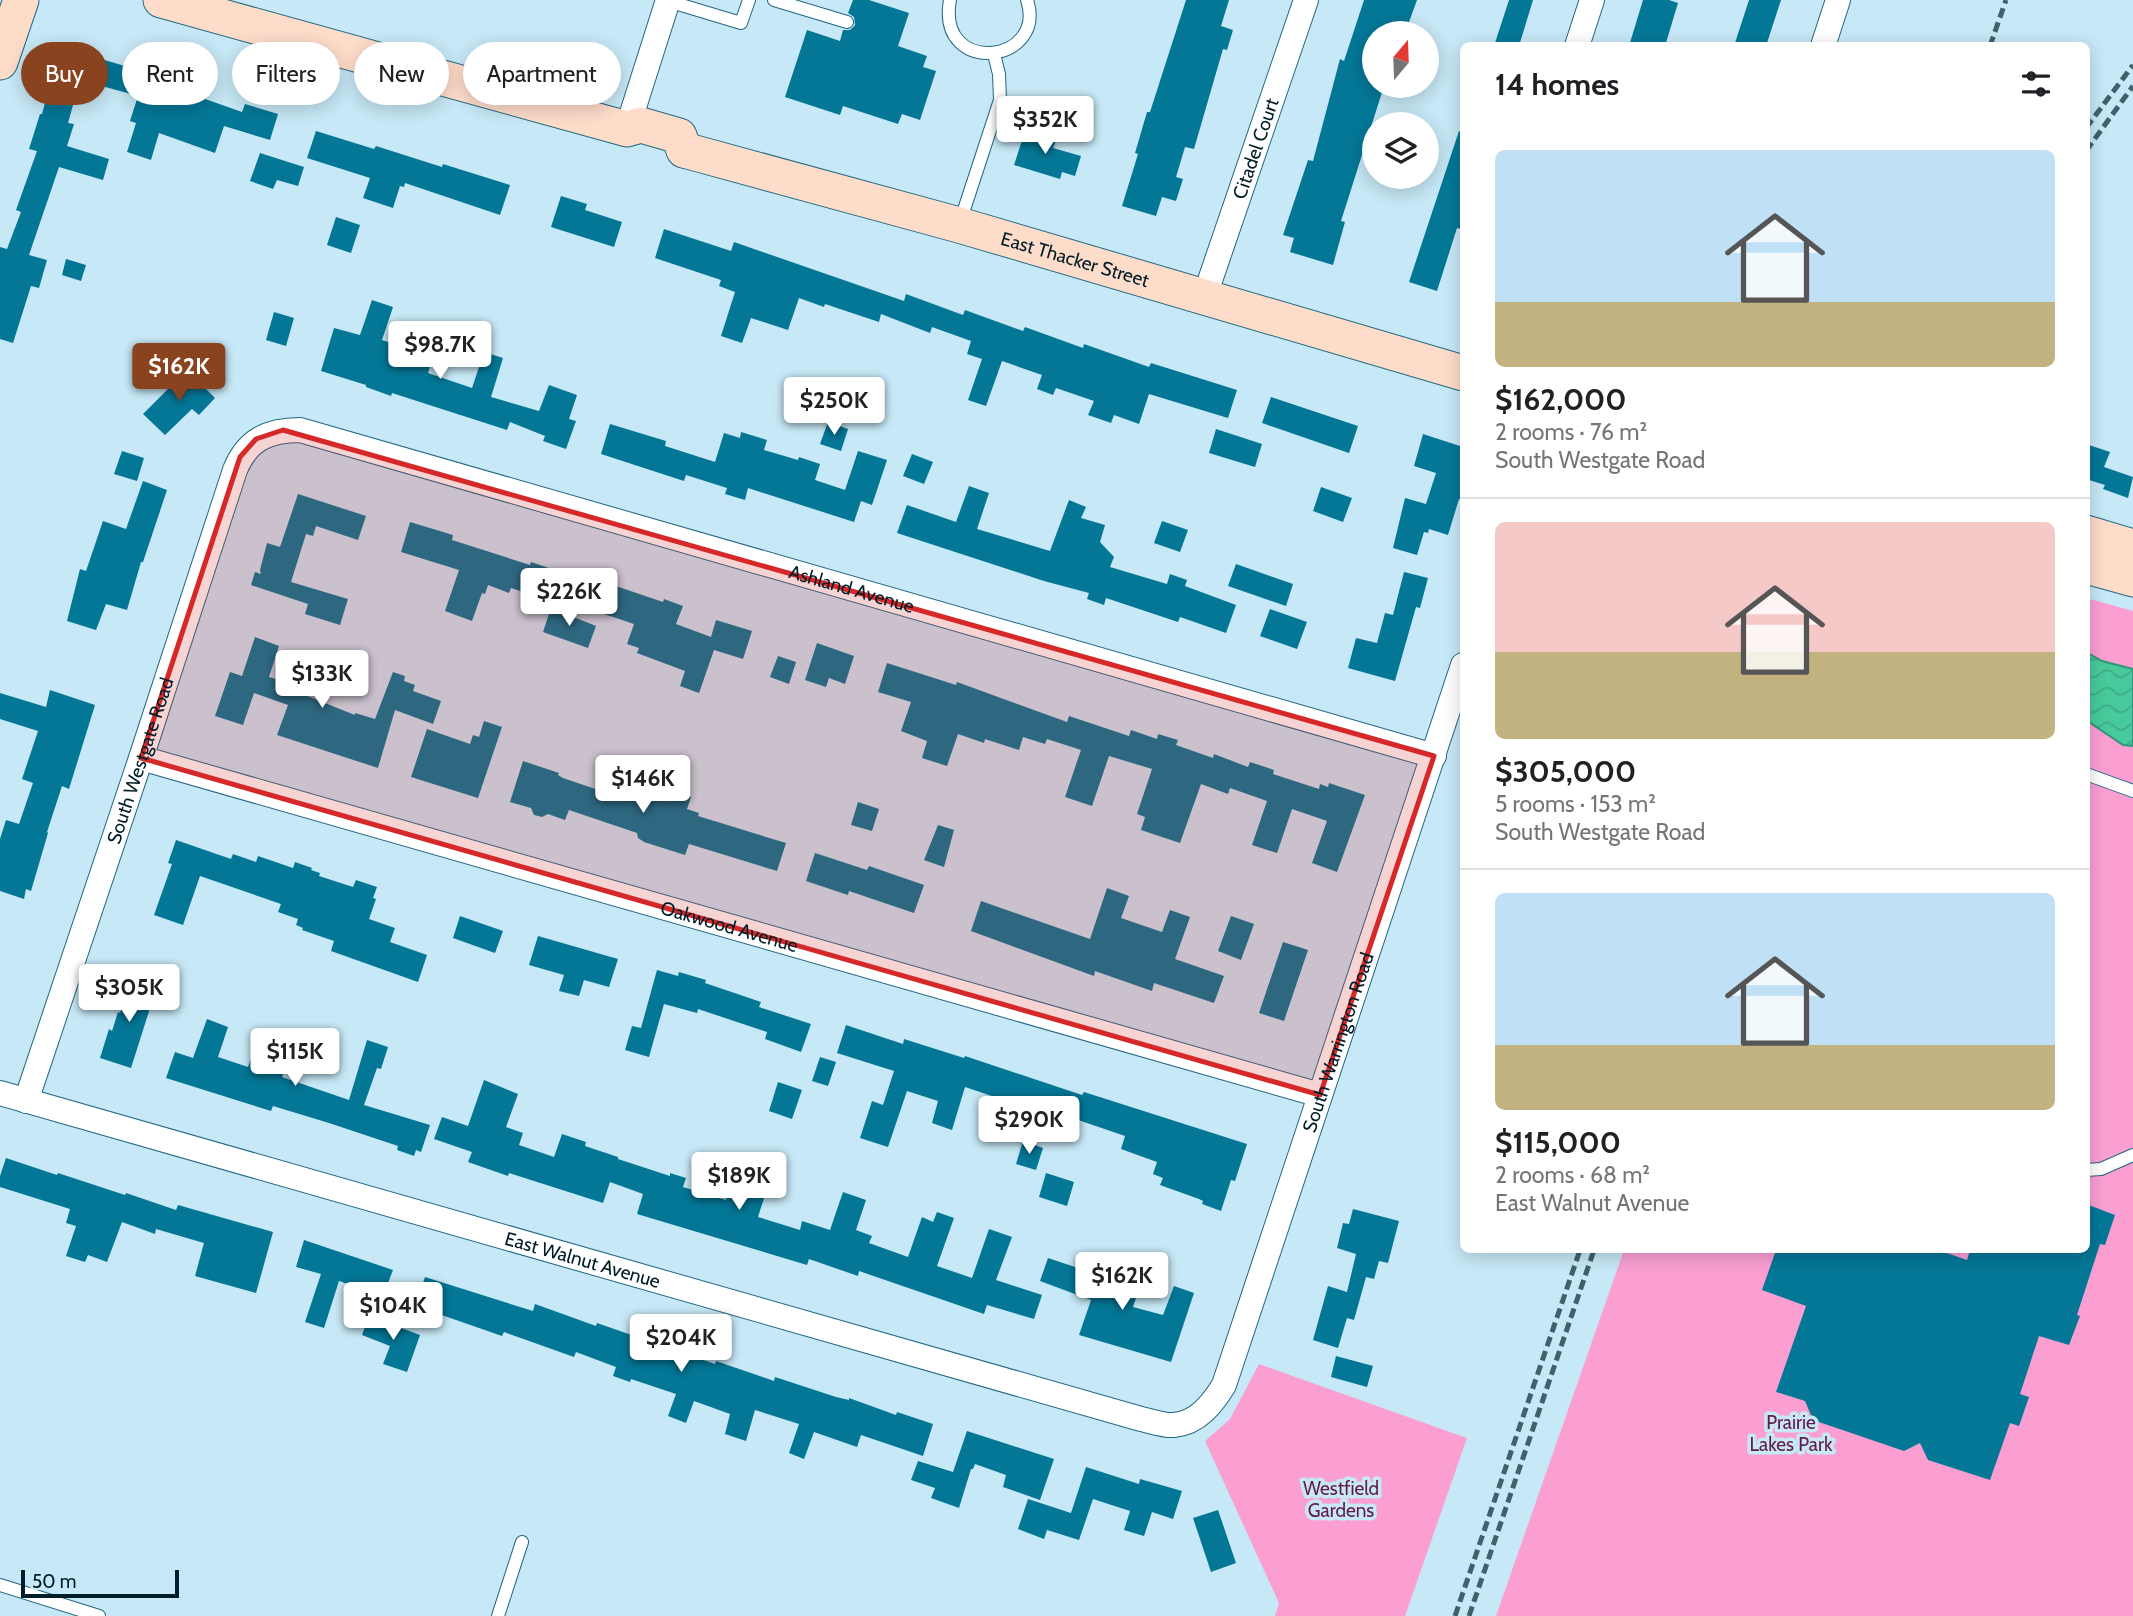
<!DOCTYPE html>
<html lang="en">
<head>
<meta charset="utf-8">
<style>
	:root { --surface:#fff; --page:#f2f2f2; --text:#202124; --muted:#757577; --line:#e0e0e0; --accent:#89431e }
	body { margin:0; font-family:Cabin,sans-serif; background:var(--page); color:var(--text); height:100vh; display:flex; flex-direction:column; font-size:26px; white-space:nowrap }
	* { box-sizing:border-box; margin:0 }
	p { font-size:23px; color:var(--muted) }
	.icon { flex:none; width:38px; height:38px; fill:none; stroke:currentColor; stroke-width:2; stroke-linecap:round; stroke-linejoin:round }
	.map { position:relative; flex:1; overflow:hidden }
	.sheet { position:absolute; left:1460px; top:42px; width:630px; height:1211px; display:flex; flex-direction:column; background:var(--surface); border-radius:10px; box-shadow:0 4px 18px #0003 }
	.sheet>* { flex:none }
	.hud { position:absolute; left:21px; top:42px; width:665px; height:63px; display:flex; gap:14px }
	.needle { width:46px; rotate:19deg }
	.fabs { position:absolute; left:1362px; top:21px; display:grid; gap:14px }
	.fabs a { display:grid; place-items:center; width:77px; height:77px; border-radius:50%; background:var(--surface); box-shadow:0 4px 18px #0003; font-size:35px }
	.scale { position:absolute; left:21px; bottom:18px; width:158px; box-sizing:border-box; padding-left:7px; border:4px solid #011d28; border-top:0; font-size:19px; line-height:24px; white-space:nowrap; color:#011d28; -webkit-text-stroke:5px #c7e8f6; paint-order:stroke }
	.price { position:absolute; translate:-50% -60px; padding:0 16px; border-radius:7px; background:#fff; color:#222; font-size:23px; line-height:46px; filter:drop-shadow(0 2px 4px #0008) }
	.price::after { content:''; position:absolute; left:50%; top:42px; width:21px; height:16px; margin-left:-10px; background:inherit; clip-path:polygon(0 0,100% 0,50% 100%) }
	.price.current { background:var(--accent); color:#fff }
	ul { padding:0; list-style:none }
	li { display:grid; align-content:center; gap:14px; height:371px; padding:0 35px }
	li+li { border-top:2px solid var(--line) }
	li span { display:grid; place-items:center; height:217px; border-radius:10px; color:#555 }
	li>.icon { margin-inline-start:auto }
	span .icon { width:126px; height:126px; fill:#fffc; stroke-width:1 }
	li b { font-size:30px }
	h2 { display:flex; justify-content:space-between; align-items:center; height:84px; padding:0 35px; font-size:30px }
	.tag { padding:0 24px; border-radius:32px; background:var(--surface); box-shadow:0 4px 18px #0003; font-size:24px; line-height:63px }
	.tag.current { background:var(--accent); color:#fff }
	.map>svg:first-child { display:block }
</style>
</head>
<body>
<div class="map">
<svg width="2133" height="1616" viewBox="0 0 2133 1616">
	<defs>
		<pattern id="water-waves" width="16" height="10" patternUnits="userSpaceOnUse" patternTransform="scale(1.75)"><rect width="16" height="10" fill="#49ca9c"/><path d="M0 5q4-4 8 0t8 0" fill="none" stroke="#3ead86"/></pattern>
	</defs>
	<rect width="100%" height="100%" fill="#c7e8f6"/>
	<g fill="#fb9fd3">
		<path d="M2086,598L2133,611V1616H1496L1624,1250H2086Z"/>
		<path d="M1259,1364L1467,1438L1405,1616H1275L1279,1603L1205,1441L1230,1419Z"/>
	</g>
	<path fill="url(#water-waves)" stroke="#339679" stroke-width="2" d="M2086,652L2102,661L2133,669V746L2123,745L2086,720Z"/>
	<g fill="#047797">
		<path d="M853,0H869L909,13L898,46L927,56L923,67L936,71L920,120L902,114L898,124L843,106L840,115L785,97L807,30L840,41L843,30H850L855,25L854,17L848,13Z"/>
		<path d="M1186,0H1229L1221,26L1233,30L1227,50L1223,49L1194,149L1185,147L1176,177L1183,179L1176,201L1162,197L1156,216L1122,206L1138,154L1135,153L1147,112H1150Z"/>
		<path d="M1364,0H1417L1405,33H1374V86H1384L1341,221L1345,222L1333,265L1290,252L1294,238L1283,235L1308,160L1313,161L1340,59L1344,61Z"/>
		<path d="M1509,0H1533L1519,46H1494Z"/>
		<path d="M1643,0H1669L1678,3L1665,46H1629Z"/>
		<path d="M1749,0H1781L1766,46H1734Z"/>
		<path d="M60,47L176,81L174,88L242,112L245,104L278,114L270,140L224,126L215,153L159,133L151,160L127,152L136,123L130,121L138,96L80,80L68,123L74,124L67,146L109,159L103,180L59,167L29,255L47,260L39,288L31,286L13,343L0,339V247L7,249L21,212L16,210L37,151L29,149L40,114H42Z"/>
		<path d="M1026,128L1057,138L1053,148L1081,156L1075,176L1062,172L1060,179L1014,165Z"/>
		<path d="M316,131L374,149L376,146L442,167L443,164L510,185L500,215L405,183L404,187L400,186L393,208L363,198L370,178L307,158Z"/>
		<path d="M1459,131L1463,132V219L1460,229L1457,228L1437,291L1409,282Z"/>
		<path d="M260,153L304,167L298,186L277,180L273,189L250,181Z"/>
		<path d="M561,196L587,204L585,210L622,222L614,247L551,227Z"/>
		<path d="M336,217L360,225L351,253L327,245Z"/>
		<path d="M664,229L731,251L734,242L904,301L906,294L963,315L965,310L1023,331L1025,327L1083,348L1084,344L1149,367L1151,363L1237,390L1228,418L1149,394L1139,424L1114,415L1111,423L1088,415L1094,401L1056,388L1053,395L1037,389L1042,375L1002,361L986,406L968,400L982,359L967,354L971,341L932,327L930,333L881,314L879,322L825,304L824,307L799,298L788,330L751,318L742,343L721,336L735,292L719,286L721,280L655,258Z"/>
		<path d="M66,259L86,265L81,281L62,275Z"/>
		<path d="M372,300L393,307L382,340L433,357L428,373L472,388L484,352L503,358L491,397L539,411L549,385L577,395L569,419L576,421L566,449L543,441L545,436L510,422L507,430L392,393L391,396L366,387V385L321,371L334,328L360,335Z"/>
		<path d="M274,312L294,318L286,346L266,340Z"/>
		<path d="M187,370L215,398L199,415L192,409L165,435L143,414Z"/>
		<path d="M1271,397L1358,426L1349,453L1262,423Z"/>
		<path d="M828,422L848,429L841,451L820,444Z"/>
		<path d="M610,424L666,441L665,446L715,462L724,433L740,438L741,432L767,440L764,450L798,460L799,457L820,464L815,480L845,490L858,451L887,460L872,505L861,501L854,522L748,488L745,500L725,494L727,488L686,475L684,481L601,454Z"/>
		<path d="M1216,429L1262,444L1255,467L1209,453Z"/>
		<path d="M1423,434L1463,447V500L1459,499L1448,535L1429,529L1428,533L1424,532L1417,555L1393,548L1405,498L1426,504L1436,473L1414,466Z"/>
		<path d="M2086,444L2110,452L2104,467L2133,477L2128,498L2103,489L2105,485L2086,479Z"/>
		<path d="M122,451L144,458L137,481L114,474Z"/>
		<path d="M912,454L933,462L924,484L903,476Z"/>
		<path d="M143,481L167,490L143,562H141L127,610L106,604L96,630L67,621L80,569L86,571L103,521L126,529Z"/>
		<path d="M969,486L989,493L977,529L1050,551L1069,500L1086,507L1081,518L1105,525L1100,542L1114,557L1110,567L1167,584L1170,574L1187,580L1185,586L1236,605L1226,633L1180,617L1178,622L1106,598L1104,605L1087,599L1089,593L1044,581L897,533L907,505L956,522Z"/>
		<path d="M1321,487L1352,498L1343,522L1313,511Z"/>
		<path d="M298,494L366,516L358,540L316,526L313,536L306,534L291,582L348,599L340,625L305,614L308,604L251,585L255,572L261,574L260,570L267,543L280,547Z"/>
		<path d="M1162,521L1188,530L1180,552L1154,543Z"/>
		<path d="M410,522L453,535L452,540L530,565L531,562L569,575L559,604L511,588L509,593L488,585L485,594L482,593L472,621L445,611L459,570L401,552Z"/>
		<path d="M1236,564L1293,584L1286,606L1228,586Z"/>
		<path d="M1404,572L1428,578L1420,608L1416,607L1395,681L1348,668L1356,638L1377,643L1385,613L1393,615Z"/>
		<path d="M601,581L663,602L664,599L683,606L676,624L711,637L716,620L752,631L743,659L714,650L699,693L680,686L685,671L637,653L639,648L627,644L634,624L592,610Z"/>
		<path d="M551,608L596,626L588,648L543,632Z"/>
		<path d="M1270,609L1307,622L1297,649L1260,636Z"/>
		<path d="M255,637L279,646L269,677L279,680L277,684L355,715V713L375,719L393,672L405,676L404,681L415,685L413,691L441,701L433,724L395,710L378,768L277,735L288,705L254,693L243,725L215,716L230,672L242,676Z"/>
		<path d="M817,643L854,656L845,684L829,678L826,687L805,680Z"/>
		<path d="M778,656L796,662L789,684L770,677Z"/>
		<path d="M887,663L956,685L957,682L1067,722L1069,716L1129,736L1131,730L1157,739L1158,734L1178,740L1176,745L1213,758L1214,754L1248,767L1250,762L1274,770L1273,774L1319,789L1320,784L1328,787L1329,783L1365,795L1337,872L1312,863L1327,821L1292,809L1277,853L1252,845L1267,801L1230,788L1228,794L1201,784L1180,843L1141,830L1145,817L1137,814L1152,769L1109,756L1092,806L1065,797L1081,750L1047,739L1045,744L1023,737L1019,750L985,739L984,743L958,734L947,766L922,758L927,741L901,731L911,702L878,692Z"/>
		<path d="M50,690L95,705L69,789L62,786L47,832L48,833L31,891L26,889L24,899L0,891V839L6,820L19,824L33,783L22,779L38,731L0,719V693L46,707Z"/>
		<path d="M484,721L502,727L478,798L411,777L427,729L470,744L473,735L479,737Z"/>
		<path d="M523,761L559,773L558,775L563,778L622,798L630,774L672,786L675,792L691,797L687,809L699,813L698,816L786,843L777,871L689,844L685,855L644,842L638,838L637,833L569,810L565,820L548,814L542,817L534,815L531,808L510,802Z"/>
		<path d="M858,802L879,809L872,831L851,825Z"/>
		<path d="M938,825L954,830L944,867L924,860Z"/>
		<path d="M176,840L231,859L233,854L256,862L258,856L293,868L295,862L312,868L311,870L320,873L319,876L353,887L356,880L377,887L373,898L376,899L369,919L395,928L390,942L427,955L418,982L331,951L334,941L302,930L303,928L296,925L298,919L278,912L281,904L200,876L183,925L154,915L172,864L168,863Z"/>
		<path d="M815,853L867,870L869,866L924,885L914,913L849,891L848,895L806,881Z"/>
		<path d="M1107,888L1129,896L1121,918L1162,932L1170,910L1190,917L1175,959L1224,976L1214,1003L1154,983L1152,991L1095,971L1094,976L971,931L981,901L1090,939Z"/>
		<path d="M460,916L503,931L495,953L453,938Z"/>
		<path d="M1231,916L1254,924L1241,960L1218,951Z"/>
		<path d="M538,936L618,959L609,987L584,980L579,996L559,991L564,975L529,965Z"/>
		<path d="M1283,942L1308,950L1284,1021L1259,1013Z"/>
		<path d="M657,970L678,976L679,972L706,980L705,983L761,1002L759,1007L811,1024L801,1052L765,1039L767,1032L698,1009L697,1013L664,1004L649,1057L625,1050L632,1026L641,1028Z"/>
		<path d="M132,977L157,986L131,1068L100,1058L109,1029L112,1031L118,1012L120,1013Z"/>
		<path d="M207,1019L228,1027L218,1057L248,1067L260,1033L284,1041L276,1063L286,1066L282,1077L349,1100L367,1040L388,1047L381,1069L377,1068L364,1105L430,1125L421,1152L416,1150L414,1156L397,1150L398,1146L329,1123L273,1106L271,1111L166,1078L175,1052L193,1058Z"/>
		<path d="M846,1025L903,1044L904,1039L964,1058L965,1056L1082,1095L1084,1092L1247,1144L1235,1181L1231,1180L1221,1211L1202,1204L1203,1201L1199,1199L1160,1185L1163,1178L1153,1174L1157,1162L1121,1149L1125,1136L1046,1109L1039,1127L1018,1120L1022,1106L965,1087L952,1130L932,1123L938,1101L907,1091L888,1147L860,1138L872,1101L883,1105L894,1071L837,1053Z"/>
		<path d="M820,1057L836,1062L828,1086L812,1081Z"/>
		<path d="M484,1080L518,1094L506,1127L523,1133L519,1145L554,1157L562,1134L586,1142L585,1146L618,1157V1159L670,1176V1173L686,1178L683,1187L726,1200L727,1196L738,1200L750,1160L774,1167L758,1217L800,1230L802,1221L830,1230L843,1192L866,1200L856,1230L872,1236L869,1243L908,1257L922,1217L933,1222L937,1212L954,1218L937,1266L972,1278L989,1229L1012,1237L996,1280L1042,1295L1034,1319L987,1305L984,1314L859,1271L858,1276L809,1259L807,1265L637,1214L643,1194L610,1182L603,1203L509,1173L508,1176L468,1162L472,1152L434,1139L442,1117L468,1126Z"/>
		<path d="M778,1082L802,1090L792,1119L769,1111Z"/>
		<path d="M1023,1141L1043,1148L1036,1170L1016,1164Z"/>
		<path d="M6,1158L57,1175L58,1173L125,1195L126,1193L176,1210L178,1205L273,1232L256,1293L195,1276L204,1243L156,1229L155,1234L122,1222L107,1262L88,1255L85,1262L66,1256L76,1226L66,1223L70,1209L0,1187V1176Z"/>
		<path d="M1046,1173L1074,1182L1067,1206L1039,1197Z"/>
		<path d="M2086,1204L2115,1215L2105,1245L2100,1244L2077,1315L2080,1316L2069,1345L2039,1336L2020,1394L2029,1397L2019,1426L2010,1423L1990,1480L1928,1460L1920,1443L1904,1451L1813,1420L1805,1401L1776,1392L1806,1306L1762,1290L1776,1250H1938L1967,1260L1970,1250H2086Z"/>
		<path d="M1353,1209L1399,1221L1388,1263L1379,1261L1374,1279L1366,1277L1354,1320L1347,1318L1338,1348L1313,1340L1328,1286L1347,1292L1356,1254L1337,1248L1343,1223L1349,1224Z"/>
		<path d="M304,1240L393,1270L383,1296L339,1281L324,1328L305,1322L321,1274L296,1267Z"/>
		<path d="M1048,1258L1081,1269L1082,1266L1105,1274L1103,1280L1138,1292L1133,1307L1163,1315L1174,1286L1194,1293L1171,1362L1079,1335L1091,1300L1040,1281Z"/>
		<path d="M425,1277L533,1311L535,1304L596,1326L597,1323L715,1364L716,1361L774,1381L775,1377L836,1397L849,1400V1398L896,1415L897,1412L933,1424L923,1456L861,1435L857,1447L814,1432L804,1459L789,1453L799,1424L755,1410L746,1441L725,1434L730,1414L694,1401L686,1423L668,1416L676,1394L631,1379L630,1382L613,1376L616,1367L576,1352L574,1357L504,1332L502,1336L433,1312L429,1324L411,1318Z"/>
		<path d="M369,1316L420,1335L407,1372L383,1364L390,1346L362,1335Z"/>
		<path d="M1336,1356L1373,1366L1367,1387L1331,1377Z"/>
		<path d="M967,1431L1054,1459L1040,1500L1003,1487L1006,1475L975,1464L973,1469H971L959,1508L931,1498L935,1488L911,1480L918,1461L953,1472Z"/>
		<path d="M1086,1467L1139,1484L1140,1479L1182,1491L1173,1519L1152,1512L1144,1536L1124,1530L1130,1511L1093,1499L1079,1540L1047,1530L1044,1539L1018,1529L1028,1499L1071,1513Z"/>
		<path d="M1218,1510L1236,1563L1211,1572L1193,1518Z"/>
	</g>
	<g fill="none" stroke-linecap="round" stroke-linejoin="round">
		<defs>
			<g id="lane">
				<path d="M774,0L847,22"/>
				<path d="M950,0C936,77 1048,64 1027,0"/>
				<path d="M668,1L741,23L749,0"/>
				<path d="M960,222L1000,100L999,74L994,54"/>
				<path d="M2086,774L2133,791"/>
				<path d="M2086,1170L2101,1169L2133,1155"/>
				<path d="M0,1585L99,1616"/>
				<path d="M498,1616L522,1542"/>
			</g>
			<g id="street">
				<path d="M1577,46L1592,0"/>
				<path d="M1823,46L1838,0"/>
				<path d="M627,129L668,0"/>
				<path id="s1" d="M1204,298L1306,0"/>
				<path id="s2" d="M141,758L1320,1095"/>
				<path id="s3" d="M0,1093L1141,1419C1151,1421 1164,1426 1174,1425C1198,1423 1213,1403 1224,1385L1463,665"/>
				<path id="s4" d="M26,1101L141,758L235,470C247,440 268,430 300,430L1434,756"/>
			</g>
			<g id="secondary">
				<path d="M161,0L627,129L641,125L679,136L684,150"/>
				<path d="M0,62L21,0"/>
				<path id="s5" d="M684,150L959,225L1463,373"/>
				<path d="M2086,533L2133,547"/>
				<path d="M2086,566L2133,579"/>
			</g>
		</defs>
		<use href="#lane" stroke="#206882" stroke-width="14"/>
		<use href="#street" stroke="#206882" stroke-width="26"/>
		<use href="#secondary" stroke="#206882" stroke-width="37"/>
		<use href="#lane" stroke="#fff" stroke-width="12"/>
		<use href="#street" stroke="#fff" stroke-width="24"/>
		<use href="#secondary" stroke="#fedcca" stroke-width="35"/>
		<g stroke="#42606c" stroke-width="5" stroke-dasharray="10 5" stroke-linecap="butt">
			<path d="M1990,46L2006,0"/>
			<path d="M2086,128L2133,65"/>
			<path d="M2086,151L2133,86"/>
			<path d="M1455,1616L1580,1250"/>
			<path d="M1469,1616L1594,1250"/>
		</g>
	</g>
	<path fill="#d62828" fill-opacity="0.2" stroke="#d62828" stroke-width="5" stroke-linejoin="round" d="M283,430L1434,756L1320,1095L141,758L240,457L256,439Z"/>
	<g text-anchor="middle" stroke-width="7" stroke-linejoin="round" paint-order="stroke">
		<g font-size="19" fill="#011d28" stroke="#c7e8f6">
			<text dy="7" stroke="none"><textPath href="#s1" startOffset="158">Citadel Court</textPath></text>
			<text dy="7" stroke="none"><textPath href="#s5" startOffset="406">East Thacker Street</textPath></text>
			<text dy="7" stroke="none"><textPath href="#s4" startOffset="1321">Ashland Avenue</textPath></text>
			<text dy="7" stroke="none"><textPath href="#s4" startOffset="359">South Westgate Road</textPath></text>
			<text dy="7" stroke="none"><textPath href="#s2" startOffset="612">Oakwood Avenue</textPath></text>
			<text dy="7" stroke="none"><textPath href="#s3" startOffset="1648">South Warrington Road</textPath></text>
			<text dy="7" stroke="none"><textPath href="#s3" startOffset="606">East Walnut Avenue</textPath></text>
		</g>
		<g font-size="19" fill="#641b4a" stroke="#c7e8f6">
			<text x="1791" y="1429">Prairie<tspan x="1791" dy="22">Lakes Park</tspan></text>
			<text x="1341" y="1495">Westfield<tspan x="1341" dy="22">Gardens</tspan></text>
		</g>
	</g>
</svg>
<div class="fabs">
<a><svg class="needle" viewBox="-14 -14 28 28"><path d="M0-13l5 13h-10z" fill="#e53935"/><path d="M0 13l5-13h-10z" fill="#757577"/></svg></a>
<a><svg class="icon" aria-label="layers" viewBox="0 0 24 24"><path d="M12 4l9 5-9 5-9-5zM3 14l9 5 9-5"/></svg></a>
</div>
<div class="scale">50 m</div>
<b class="price" style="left:1045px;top:156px">$352K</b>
<b class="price" style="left:440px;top:381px">$98.7K</b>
<b class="price current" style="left:179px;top:403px">$162K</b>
<b class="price" style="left:834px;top:437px">$250K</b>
<b class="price" style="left:569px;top:628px">$226K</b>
<b class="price" style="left:322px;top:710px">$133K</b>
<b class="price" style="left:643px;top:815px">$146K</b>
<b class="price" style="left:129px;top:1024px">$305K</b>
<b class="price" style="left:295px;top:1088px">$115K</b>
<b class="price" style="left:1029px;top:1156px">$290K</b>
<b class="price" style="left:739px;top:1212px">$189K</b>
<b class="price" style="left:1122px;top:1312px">$162K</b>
<b class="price" style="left:393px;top:1342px">$104K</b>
<b class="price" style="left:681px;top:1374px">$204K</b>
<div class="hud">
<a class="tag current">Buy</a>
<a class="tag">Rent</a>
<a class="tag">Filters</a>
<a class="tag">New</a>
<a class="tag">Apartment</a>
</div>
<section class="sheet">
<h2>14 homes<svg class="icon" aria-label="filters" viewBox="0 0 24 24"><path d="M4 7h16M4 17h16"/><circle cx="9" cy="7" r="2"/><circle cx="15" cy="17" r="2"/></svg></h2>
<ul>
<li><span style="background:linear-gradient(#bfe0f5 70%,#c2b280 0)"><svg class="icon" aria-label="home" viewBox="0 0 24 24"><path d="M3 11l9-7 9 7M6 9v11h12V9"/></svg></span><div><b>$162,000</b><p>2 rooms · 76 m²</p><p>South Westgate Road</p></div></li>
<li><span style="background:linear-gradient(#f6c9c9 60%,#c2b280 0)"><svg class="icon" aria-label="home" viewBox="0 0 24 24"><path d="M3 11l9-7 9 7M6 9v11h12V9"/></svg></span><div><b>$305,000</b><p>5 rooms · 153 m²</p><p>South Westgate Road</p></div></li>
<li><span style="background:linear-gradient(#bfe0f5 70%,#c2b280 0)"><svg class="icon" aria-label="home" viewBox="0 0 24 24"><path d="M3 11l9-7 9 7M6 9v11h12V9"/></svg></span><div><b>$115,000</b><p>2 rooms · 68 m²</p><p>East Walnut Avenue</p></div></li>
</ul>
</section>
</div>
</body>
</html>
